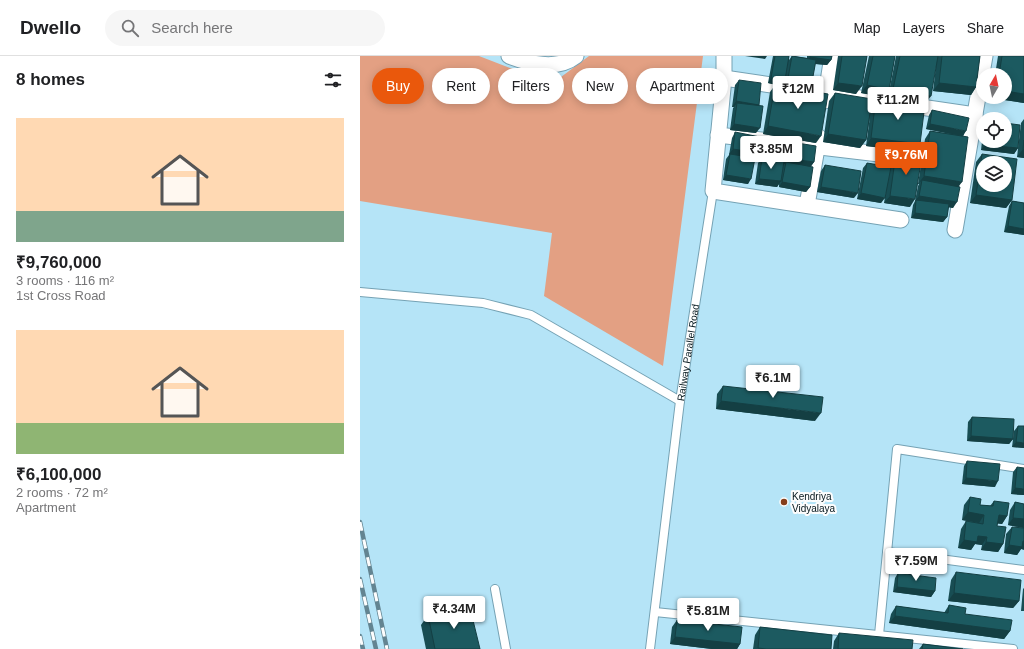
<!DOCTYPE html>
<html lang="en">
<head>
<meta charset="utf-8">
<style>
	:root { --surface:#fff; --page:#f6f6f6; --text:#202124; --muted:#757577; --line:#e0e0e0; --accent:#ea580c }
	body { margin:0; font-family:Arial,sans-serif; background:var(--page); color:var(--text); height:100vh; display:flex; flex-direction:column; font-size:15px; white-space:nowrap }
	* { box-sizing:border-box; margin:0 }
	p { font-size:13px; color:var(--muted) }
	.icon { flex:none; width:22px; height:22px; fill:none; stroke:currentColor; stroke-width:2; stroke-linecap:round; stroke-linejoin:round }
	.map { position:relative; flex:1; overflow:hidden }
	.drawer { display:flex; flex-direction:column; background:var(--surface); width:360px }
	.drawer>* { flex:none }
	.hud { position:absolute; left:12px; top:12px; width:380px; height:36px; display:flex; gap:8px }
	.needle { width:26px; rotate:9deg }
	.fabs { position:absolute; left:616px; top:12px; display:grid; gap:8px }
	.fabs a { display:grid; place-items:center; width:36px; height:36px; border-radius:50%; background:var(--surface); box-shadow:0 2px 10px #0003; font-size:20px }
	.price { position:absolute; translate:-50% -34px; padding:0 9px; border-radius:4px; background:#fff; color:#222; font-size:13px; line-height:26px; filter:drop-shadow(0 1px 2px #0008) }
	.price::after { content:''; position:absolute; left:50%; top:24px; width:12px; height:9px; margin-left:-6px; background:inherit; clip-path:polygon(0 0,100% 0,50% 100%) }
	.price.active { background:var(--accent); color:#fff }
	ul { padding:0; list-style:none }
	li { display:grid; align-content:center; gap:8px; height:212px; padding:0 16px }
	li span { display:grid; place-items:center; height:124px; border-radius:0px; color:#555 }
	li>.icon { margin-inline-start:auto }
	span .icon { width:72px; height:72px; fill:#fffc; stroke-width:1 }
	li b { font-size:17px }
	h2 { display:flex; justify-content:space-between; align-items:center; height:48px; padding:0 16px; font-size:17px }
	.tag { padding:0 14px; border-radius:18px; background:var(--surface); box-shadow:0 2px 10px #0003; font-size:14px; line-height:36px }
	.tag.active { background:var(--accent); color:#fff }
	header { display:flex; align-items:center; gap:24px; box-sizing:border-box; height:56px; padding:0 20px; background:var(--surface); border-bottom:1px solid var(--line) }
	header strong { font-size:19px }
	nav { display:flex; gap:22px; margin-inline-start:auto; font-size:14px }
	.search { width:280px; height:36px; background:var(--page); display:flex; align-items:center; gap:10px; box-sizing:border-box; padding:0 14px; border-radius:22px; color:var(--muted); font-size:15px }
	main { display:flex; flex:1; min-height:0 }
	.map>svg:first-child { display:block }
</style>
</head>
<body>
<header>
<strong>Dwello</strong>
<div class="search"><svg class="icon" aria-label="search" viewBox="0 0 24 24"><circle cx="10" cy="10" r="6"/><path d="M15 15l6 6"/></svg>Search here</div>
<nav><a>Map</a><a>Layers</a><a>Share</a></nav>
</header>
<main>
<section class="drawer">
<h2>8 homes<svg class="icon" aria-label="filters" viewBox="0 0 24 24"><path d="M4 7h16M4 17h16"/><circle cx="9" cy="7" r="2"/><circle cx="15" cy="17" r="2"/></svg></h2>
<ul>
<li><span style="background:linear-gradient(#ffd9b3 75%,#7fa58c 0)"><svg class="icon" aria-label="home" viewBox="0 0 24 24"><path d="M3 11l9-7 9 7M6 9v11h12V9"/></svg></span><div><b>₹9,760,000</b><p>3 rooms · 116 m²</p><p>1st Cross Road</p></div></li>
<li><span style="background:linear-gradient(#ffd9b3 75%,#8fb573 0)"><svg class="icon" aria-label="home" viewBox="0 0 24 24"><path d="M3 11l9-7 9 7M6 9v11h12V9"/></svg></span><div><b>₹6,100,000</b><p>2 rooms · 72 m²</p><p>Apartment</p></div></li>
</ul>
</section>
<div class="map">
<svg width="664" height="593" viewBox="0 0 664 593">
	<rect width="100%" height="100%" fill="#b5e4f7"/>
	<path fill="#e3a083" d="M0,0H119L150,12L197,24L229,0H343L303,310L184,240L192,177L0,145Z"/>
	<g fill="none" stroke-linecap="round" stroke-linejoin="round">
		<defs>
			<g id="lane">
				<path d="M0,236L123,247L171,259L320,345"/>
				<path d="M527,496L664,514"/>
				<path d="M135,533L146,593"/>
				<path d="M295,556L653,593"/>
				<path d="M519,579L537,393L664,413"/>
				<path id="s1" d="M290,593L320,345L353,135"/>
			</g>
			<g id="street">
				<path d="M149,0C170,8 197,15 216,0"/>
				<path d="M364,0V22L353,135L541,164"/>
				<path d="M364,22L615,59"/>
				<path d="M465,45L472,0"/>
				<path d="M358,79L553,102"/>
				<path d="M447,149L459,81"/>
				<path d="M595,174L625,0"/>
			</g>
		</defs>
		<use href="#lane" stroke="#75a2b4" stroke-width="10"/>
		<use href="#street" stroke="#75a2b4" stroke-width="17"/>
		<use href="#lane" stroke="#fff" stroke-width="8"/>
		<use href="#street" stroke="#fff" stroke-width="15"/>
		<defs>
			<g id="rail">
				<path d="M0,466L27,593"/>
				<path d="M0,523L16,593"/>
				<path d="M0,580L3,593"/>
			</g>
		</defs>
		<use href="#rail" stroke="#638491" stroke-width="4.5"/>
		<use href="#rail" stroke="#fdfdfd" stroke-width="3" stroke-dasharray="9" stroke-linecap="butt"/>
	</g>
	<g fill="#184d53">
		<path d="M413,0H429V4L432,0L447,2V0H472L471,4L467,9L455,8L452,26L448,31L425,27V24L421,30L408,27Z"/>
		<path d="M478,0H507L496,38L473,34Z"/>
		<path d="M509,0H535L529,34L523,41L501,37Z"/>
		<path d="M536,0H620L616,31L611,39L573,35L576,10L528,41Z"/>
		<path d="M638,0H664V47L631,42V41H645V19H635Z"/>
		<path d="M379,24L399,49L398,50L396,77L370,74L373,52L374,51H372L375,29Z"/>
		<path d="M415,29L456,87L403,78L410,36Z"/>
		<path d="M475,37L511,49L516,42L555,96L506,90L510,60L506,84L500,92L463,86L469,45Z"/>
		<path d="M572,54L603,80L599,131L593,152L588,151L587,161L583,166L551,162L553,149L555,145L558,130L559,128H558L565,83L570,75L590,78L566,73L569,59Z"/>
		<path d="M664,63V102L657,101L661,67Z"/>
		<path d="M375,76L397,97L394,102L388,128L363,124L366,103L369,99L372,82Z"/>
		<path d="M623,77V85H645L658,92L654,98L621,94Z"/>
		<path d="M418,84L454,106L450,111V131L446,136L419,131V128L417,131L395,128L398,107L402,102L412,103L414,90Z"/>
		<path d="M536,97L550,151L524,147L526,134L521,147L497,143L503,112L507,107L530,111L531,105Z"/>
		<path d="M622,98L652,144L646,152L610,147L616,106Z"/>
		<path d="M465,109L494,142L457,136L461,115Z"/>
		<path d="M652,145L664,147V179L644,176L649,150Z"/>
		<path d="M363,330L455,365L356,353L357,338Z"/>
		<path d="M612,361L653,383L649,388L607,385L608,366Z"/>
		<path d="M658,370L664,392L652,391L654,375Z"/>
		<path d="M607,405L635,431L602,428L604,410Z"/>
		<path d="M657,411L664,439L651,438L653,416Z"/>
		<path d="M610,441L620,449L630,450L634,445L647,460L642,468L637,467V470L643,488L638,496L621,494L622,489L615,488L611,494L598,492L601,473L606,465L619,467L602,464L604,449Z"/>
		<path d="M655,446L664,448V472L648,469L650,454Z"/>
		<path d="M652,471L661,493L657,499L644,497L646,478Z"/>
		<path d="M596,516L659,545L653,552L588,545L591,524Z"/>
		<path d="M538,517L575,535L571,541L533,536L535,522Z"/>
		<path d="M664,532V555H661L663,533Z"/>
		<path d="M589,549L605,558L650,575L644,583L529,567L531,558L536,550L584,557Z"/>
		<path d="M68,559L120,593H66L61,569Z"/>
		<path d="M317,564L380,588L377,593H352L310,588L312,571Z"/>
		<path d="M400,571L471,593H393L395,579Z"/>
		<path d="M479,577L552,593H473L474,585Z"/>
		<path d="M563,588L603,593H559Z"/>
	</g>
	<g fill="#143f43">
		<path d="M385,0H407L405,3Z"/>
		<path d="M450,1L471,4L467,9L446,7Z"/>
		<path d="M411,22L425,24L421,30L408,27Z"/>
		<path d="M428,22L452,26L448,31L425,27Z"/>
		<path d="M478,27L502,30L496,38L473,34Z"/>
		<path d="M579,27L616,31L611,39L573,35Z"/>
		<path d="M507,29L529,34L523,41L501,37Z"/>
		<path d="M533,33L571,40L565,48L528,41Z"/>
		<path d="M645,35L664,38V47L631,42V41H645Z"/>
		<path d="M376,45L399,49L395,54L377,47L374,51H372Z"/>
		<path d="M374,68L400,72L396,77L370,74Z"/>
		<path d="M570,68L606,75L603,80L566,73Z"/>
		<path d="M408,70L461,80L456,87L403,78Z"/>
		<path d="M468,78L506,84L500,92L463,86Z"/>
		<path d="M511,82L560,88L555,96L506,90Z"/>
		<path d="M625,89L658,92L654,98L621,94Z"/>
		<path d="M373,93L397,97L393,103L369,98Z"/>
		<path d="M663,93L664,94V102L657,101Z"/>
		<path d="M416,101L454,106L450,112L426,106L425,108L412,106Z"/>
		<path d="M366,119L391,123L388,128L363,124Z"/>
		<path d="M564,120L602,126L596,134L562,124L558,128Z"/>
		<path d="M399,123L421,125L417,131L395,128Z"/>
		<path d="M422,126L450,131L446,136L419,131Z"/>
		<path d="M461,131L498,137L494,142L457,136Z"/>
		<path d="M501,137L525,142L521,147L497,143Z"/>
		<path d="M616,139L652,144L646,152L610,147Z"/>
		<path d="M530,140L555,143L550,151L524,147Z"/>
		<path d="M559,140L597,146L593,152L556,145V144L555,145Z"/>
		<path d="M555,157L587,161L583,166L551,162Z"/>
		<path d="M648,170L664,173V179L644,176Z"/>
		<path d="M361,345L461,357L455,365L356,353Z"/>
		<path d="M611,380L653,383L649,388L607,385Z"/>
		<path d="M656,386L664,387V392L652,391Z"/>
		<path d="M606,422L638,425L635,431L602,428Z"/>
		<path d="M655,432L664,433V439L651,438Z"/>
		<path d="M608,456L624,459L619,467L602,464Z"/>
		<path d="M639,459L647,460L642,468L633,467Z"/>
		<path d="M653,462L664,463V472L648,469Z"/>
		<path d="M618,480L627,481L622,489L615,488L611,494L598,492L604,484Z"/>
		<path d="M663,485H664V494L661,493L657,499L644,497L649,489Z"/>
		<path d="M626,486L643,488L638,496L621,494Z"/>
		<path d="M537,531L575,535L571,541L533,536Z"/>
		<path d="M594,537L659,545L653,552L588,545Z"/>
		<path d="M535,560L650,575L644,583L529,567Z"/>
		<path d="M315,581L380,588L377,593H352L310,588Z"/>
	</g>
	<g fill="#1c5a60" stroke="#143f43" fill-rule="evenodd">
		<path d="M415,0H429L425,24L411,22Z"/>
		<path d="M432,0L456,4L452,26L428,22Z"/>
		<path d="M450,0H472L471,4L450,1Z"/>
		<path d="M482,0H507L502,30L478,27Z"/>
		<path d="M513,0H535L529,34L507,29Z"/>
		<path d="M540,0H578L571,40L533,33Z"/>
		<path d="M582,0H620L616,31L579,27Z"/>
		<path d="M642,0H664V38L645,35V19H639Z"/>
		<path d="M379,24L401,27L399,49L376,45Z"/>
		<path d="M415,29L468,38L461,80L408,70Z"/>
		<path d="M475,37L512,43L506,84L468,78Z"/>
		<path d="M516,42L565,48L560,88L511,82Z"/>
		<path d="M377,47L403,50L400,72L374,68Z"/>
		<path d="M572,54L609,62L606,75L570,68Z"/>
		<path d="M645,67L660,69L658,92L625,89V85H645Z"/>
		<path d="M570,75L608,81L602,126L564,120Z"/>
		<path d="M375,76L400,81L397,97L373,93Z"/>
		<path d="M418,84L456,90L454,106L416,101Z"/>
		<path d="M664,84V94L663,93Z"/>
		<path d="M536,97L562,100L555,143L530,140Z"/>
		<path d="M370,98L395,102L391,123L366,119Z"/>
		<path d="M622,98L657,103L652,144L616,139ZM623,107H645V129H623Z"/>
		<path d="M402,102L424,105L421,125L399,123Z"/>
		<path d="M426,106L453,111L450,131L422,126Z"/>
		<path d="M507,107L531,111L525,142L501,137Z"/>
		<path d="M465,109L501,115L498,137L461,131Z"/>
		<path d="M562,124L600,131L597,146L559,140Z"/>
		<path d="M556,144L589,148L587,161L555,157Z"/>
		<path d="M652,145L664,147V173L648,170Z"/>
		<path d="M363,330L463,341L461,357L361,345Z"/>
		<path d="M612,361L654,363L653,383L611,380Z"/>
		<path d="M658,370H664V387L656,386Z"/>
		<path d="M607,405L640,408L638,425L606,422Z"/>
		<path d="M657,411L664,412V433L655,432Z"/>
		<path d="M610,441L621,443L620,449L633,450L634,445L649,447L647,460L639,459L637,470L646,471L643,488L626,486L627,481L618,480L617,486L604,484L606,465L623,468L624,459L608,456Z"/>
		<path d="M655,446L664,448V463L653,462Z"/>
		<path d="M652,471L664,472V485H663L662,491L649,489Z"/>
		<path d="M596,516L661,524L659,545L594,537Z"/>
		<path d="M538,517L576,522L575,535L537,531Z"/>
		<path d="M589,549L606,552L605,558L652,564L650,575L535,560L536,550L588,557Z"/>
		<path d="M110,552L120,593H75L68,559Z"/>
		<path d="M317,564L382,571L380,588L315,581Z"/>
		<path d="M400,571L472,579L471,593H406L398,592Z"/>
		<path d="M479,577L553,584L552,593H478Z"/>
		<path d="M563,588L603,593H562Z"/>
	</g>
	<circle fill="#853e1c" stroke="#fdfdfd" stroke-width="1.5" cx="424" cy="446" r="4"/>
	<g text-anchor="middle" stroke-width="4" stroke-linejoin="round" paint-order="stroke">
		<g font-size="10" fill="#04161c" stroke="#fdfdfd">
			<text dy="4" stroke="none"><textPath href="#s1" startOffset="299">Railway Parallel Road</textPath></text>
		</g>
		<g font-size="10" fill="#04161c" stroke="#fdfdfd" text-anchor="start">
			<text x="432" y="444">Kendriya<tspan x="432" dy="12">Vidyalaya</tspan></text>
		</g>
	</g>
</svg>
<div class="fabs">
<a><svg class="needle" viewBox="-14 -14 28 28"><path d="M0-13l5 13h-10z" fill="#e53935"/><path d="M0 13l5-13h-10z" fill="#757577"/></svg></a>
<a><svg class="icon" aria-label="locate" viewBox="0 0 24 24"><circle cx="12" cy="12" r="6"/><path d="M12 2v4M12 18v4M2 12h4M18 12h4"/></svg></a>
<a><svg class="icon" aria-label="layers" viewBox="0 0 24 24"><path d="M12 4l9 5-9 5-9-5zM3 14l9 5 9-5"/></svg></a>
</div>
<b class="price" style="left:438px;top:54px">₹12M</b>
<b class="price" style="left:538px;top:65px">₹11.2M</b>
<b class="price" style="left:411px;top:114px">₹3.85M</b>
<b class="price active" style="left:546px;top:120px">₹9.76M</b>
<b class="price" style="left:413px;top:343px">₹6.1M</b>
<b class="price" style="left:556px;top:526px">₹7.59M</b>
<b class="price" style="left:94px;top:574px">₹4.34M</b>
<b class="price" style="left:348px;top:576px">₹5.81M</b>
<div class="hud">
<a class="tag active">Buy</a>
<a class="tag">Rent</a>
<a class="tag">Filters</a>
<a class="tag">New</a>
<a class="tag">Apartment</a>
</div>
</div>
</main>
</body>
</html>
